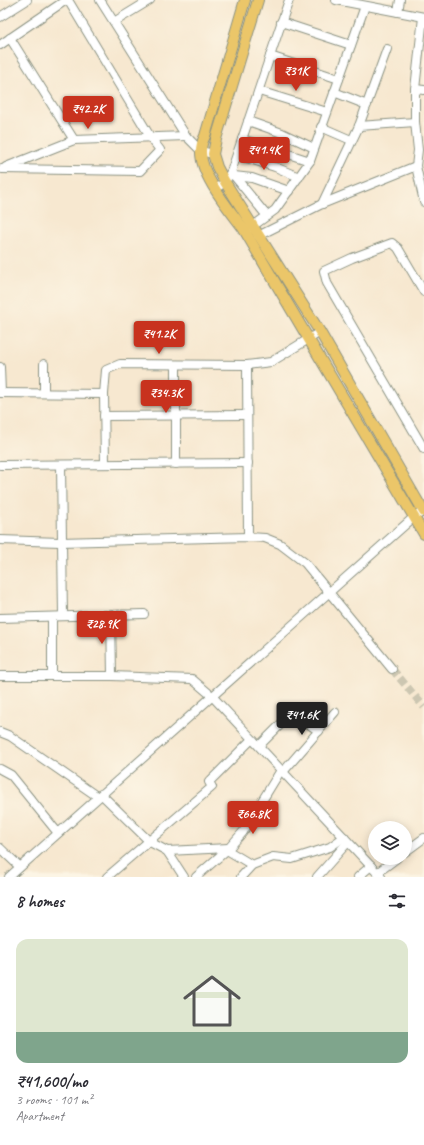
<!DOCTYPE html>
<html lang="en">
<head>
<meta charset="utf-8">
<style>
	:root { --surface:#fff; --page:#f2f2f3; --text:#2b2b33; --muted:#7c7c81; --accent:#c8321e }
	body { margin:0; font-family:Caveat,sans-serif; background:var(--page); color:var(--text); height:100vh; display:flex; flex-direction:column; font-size:15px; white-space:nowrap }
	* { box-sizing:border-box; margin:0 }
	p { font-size:13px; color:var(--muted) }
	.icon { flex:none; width:22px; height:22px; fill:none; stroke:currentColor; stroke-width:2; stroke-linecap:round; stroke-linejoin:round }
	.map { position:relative; height:877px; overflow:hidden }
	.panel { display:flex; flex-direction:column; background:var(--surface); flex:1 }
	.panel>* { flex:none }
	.tools { position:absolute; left:368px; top:821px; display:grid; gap:8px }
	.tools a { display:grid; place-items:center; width:44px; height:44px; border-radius:50%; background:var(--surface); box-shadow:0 2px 10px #0003; font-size:20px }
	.price { position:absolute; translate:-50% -34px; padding:0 9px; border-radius:4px; background:var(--accent); color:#fff; font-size:13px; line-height:26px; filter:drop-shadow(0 1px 2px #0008) }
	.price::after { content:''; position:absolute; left:50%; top:24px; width:12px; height:9px; margin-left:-6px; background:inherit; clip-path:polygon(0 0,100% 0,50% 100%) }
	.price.active { background:#222; color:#fff }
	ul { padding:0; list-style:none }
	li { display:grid; align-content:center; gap:8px; height:212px; padding:0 16px }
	li span { display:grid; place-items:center; height:124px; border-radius:12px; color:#555 }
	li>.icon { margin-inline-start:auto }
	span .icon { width:72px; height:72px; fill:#fffc; stroke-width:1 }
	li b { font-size:17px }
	h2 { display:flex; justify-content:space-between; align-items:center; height:48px; padding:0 16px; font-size:17px }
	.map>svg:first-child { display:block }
</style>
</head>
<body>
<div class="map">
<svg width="424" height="877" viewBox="0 0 424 877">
	<rect width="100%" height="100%" fill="#fcf5e5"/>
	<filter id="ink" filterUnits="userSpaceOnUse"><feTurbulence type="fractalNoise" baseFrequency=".025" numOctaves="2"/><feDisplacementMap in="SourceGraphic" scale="8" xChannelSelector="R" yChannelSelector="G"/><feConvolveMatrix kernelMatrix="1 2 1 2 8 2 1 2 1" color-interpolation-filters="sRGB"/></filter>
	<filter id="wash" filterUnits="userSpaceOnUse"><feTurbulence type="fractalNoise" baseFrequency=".012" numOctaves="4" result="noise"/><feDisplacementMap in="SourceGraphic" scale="16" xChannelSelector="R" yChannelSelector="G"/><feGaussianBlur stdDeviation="0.9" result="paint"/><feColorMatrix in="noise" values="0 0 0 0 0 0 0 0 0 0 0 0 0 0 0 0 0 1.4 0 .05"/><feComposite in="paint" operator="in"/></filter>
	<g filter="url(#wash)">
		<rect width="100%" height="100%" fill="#f7e8d0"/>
	</g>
	<g filter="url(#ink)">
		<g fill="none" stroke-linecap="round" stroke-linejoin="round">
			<path stroke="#ccc6b1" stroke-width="8" stroke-dasharray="8 4" stroke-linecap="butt" d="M392,669L424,707"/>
			<defs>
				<g id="minor">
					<path d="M100,0L186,136L201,151L213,154"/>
					<path d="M336,0L424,17"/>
					<path d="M398,12L400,0"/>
					<path d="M0,17L27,0"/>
					<path d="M423,17L415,89V122L418,150L416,166L424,202"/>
					<path d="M114,22L150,0"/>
					<path d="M281,22L351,45"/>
					<path d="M10,38L74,140"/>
					<path d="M0,45L66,0"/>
					<path d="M270,56L339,79"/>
					<path d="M415,89L424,90"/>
					<path d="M259,91L327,112"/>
					<path d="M334,92L367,105"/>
					<path d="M248,121L282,133L314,148"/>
					<path d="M359,126L415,122"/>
					<path d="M321,127L351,140"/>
					<path d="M242,139L310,161"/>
					<path d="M237,155L275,167L299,177"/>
					<path d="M6,167L74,140L186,136"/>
					<path d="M2,169L140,171L160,150L151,138L68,0"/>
					<path d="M231,172L267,216"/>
					<path d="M234,176L252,178L289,191"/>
					<path d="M215,189L225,182L231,172L289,0"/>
					<path d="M322,204L359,126L387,49"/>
					<path d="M249,229L275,210L310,161L365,6"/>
					<path d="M258,236L322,204L416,166"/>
					<path d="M424,292L398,248L392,243L352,258L324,271L327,283L424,449"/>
					<path d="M44,364V393"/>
					<path d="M176,365V464"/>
					<path d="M247,365L248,537"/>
					<path d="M0,367L1,393"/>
					<path d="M0,393L104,394"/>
					<path d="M104,416L247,415"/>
					<path d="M105,464L104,394L106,370L120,364L247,365L271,362L320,332"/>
					<path d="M0,465L248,463"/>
					<path d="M61,465L63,616"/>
					<path d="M0,540L60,542L248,537L265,538L280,544L305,563L392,669"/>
					<path d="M111,614L112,676"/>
					<path d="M0,618L144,614"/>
					<path d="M0,676H112L192,679L212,696L381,877"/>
					<path d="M52,676V617"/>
					<path d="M0,732L10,736L98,797"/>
					<path d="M259,746L292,713L319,731"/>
					<path d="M0,769L11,775L58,833"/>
					<path d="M283,772L335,712"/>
					<path d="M101,794L150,842L167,851L184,877"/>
					<path d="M0,848L20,867"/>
					<path d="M227,850L252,865"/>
					<path d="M167,851L229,848"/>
					<path d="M405,852L424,838"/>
					<path d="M377,873L397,858"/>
					<path d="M9,877L414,517L424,511"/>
					<path d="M107,877L212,787L209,782L252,739"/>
					<path d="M196,877L229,848L243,832L281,770"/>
					<path d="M241,877L252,865L273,857L292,859L330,847L344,837"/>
					<path d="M317,877L348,842"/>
					<path d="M358,877L371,866"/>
				</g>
				<g id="major">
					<path d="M245,0L205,136C203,140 201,146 201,151C200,175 229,209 243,228L424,534"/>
					<path d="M258,0L216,139L213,154L217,167L225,182L320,332L424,512"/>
				</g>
			</defs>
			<use href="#minor" stroke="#8b9282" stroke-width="10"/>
			<use href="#major" stroke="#8b9282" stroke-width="12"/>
			<use href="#minor" stroke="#fff" stroke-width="8"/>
			<use href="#major" stroke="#ebc669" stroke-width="10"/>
		</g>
	</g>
</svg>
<div class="tools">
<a><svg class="icon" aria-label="layers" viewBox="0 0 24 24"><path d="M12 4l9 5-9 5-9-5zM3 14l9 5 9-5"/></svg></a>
</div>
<b class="price" style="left:296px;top:92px">₹31K</b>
<b class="price" style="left:88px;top:130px">₹42.2K</b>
<b class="price" style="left:264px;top:171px">₹41.4K</b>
<b class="price" style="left:159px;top:355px">₹41.2K</b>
<b class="price" style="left:166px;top:414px">₹34.3K</b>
<b class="price" style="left:102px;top:645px">₹28.9K</b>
<b class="price active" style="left:302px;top:736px">₹41.6K</b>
<b class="price" style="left:253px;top:835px">₹66.8K</b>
</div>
<section class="panel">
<h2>8 homes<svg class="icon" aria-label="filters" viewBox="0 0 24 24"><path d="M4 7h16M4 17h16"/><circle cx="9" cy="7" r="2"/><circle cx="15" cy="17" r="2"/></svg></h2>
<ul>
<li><span style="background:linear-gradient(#dfe7d0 75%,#7fa58c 0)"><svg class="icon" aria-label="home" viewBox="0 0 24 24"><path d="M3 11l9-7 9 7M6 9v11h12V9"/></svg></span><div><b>₹41,600/mo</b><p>3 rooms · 101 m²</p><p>Apartment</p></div></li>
</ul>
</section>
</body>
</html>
